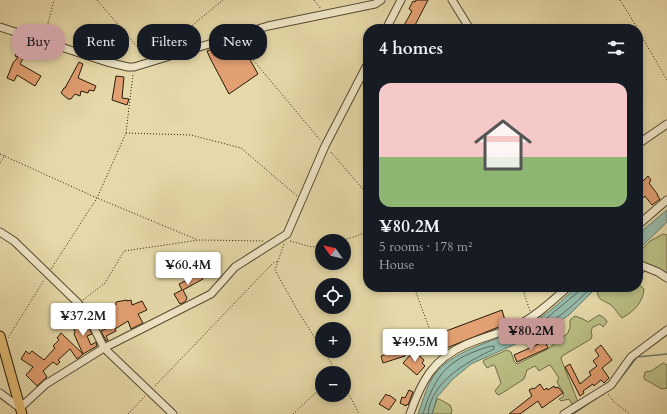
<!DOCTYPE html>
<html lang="en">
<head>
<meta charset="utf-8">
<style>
	:root { --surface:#171b24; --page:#242831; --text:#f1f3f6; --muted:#9ea1a6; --accent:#c59692 }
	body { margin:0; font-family:Cardo,serif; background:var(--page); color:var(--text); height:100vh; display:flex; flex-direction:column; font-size:15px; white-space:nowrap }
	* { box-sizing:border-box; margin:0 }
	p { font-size:13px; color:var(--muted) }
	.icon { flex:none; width:22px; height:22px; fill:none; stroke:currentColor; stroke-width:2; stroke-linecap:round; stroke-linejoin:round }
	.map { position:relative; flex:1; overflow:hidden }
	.panel { position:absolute; left:363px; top:24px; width:280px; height:268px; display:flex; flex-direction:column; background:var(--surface); border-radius:16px; box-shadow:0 2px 6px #0003 }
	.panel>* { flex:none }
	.banner { position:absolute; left:12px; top:24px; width:291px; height:36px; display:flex; gap:8px }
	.needle { width:26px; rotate:304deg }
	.tools { position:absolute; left:315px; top:234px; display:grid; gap:8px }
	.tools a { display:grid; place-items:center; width:36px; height:36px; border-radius:50%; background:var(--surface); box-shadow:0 2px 6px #0003; font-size:20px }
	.price { position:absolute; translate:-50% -34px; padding:0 9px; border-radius:4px; background:#fff; color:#222; font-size:13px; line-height:26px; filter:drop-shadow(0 1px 2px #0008) }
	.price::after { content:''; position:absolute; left:50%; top:24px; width:12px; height:9px; margin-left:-6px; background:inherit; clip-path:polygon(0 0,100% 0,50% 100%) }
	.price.current { background:var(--accent); color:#111 }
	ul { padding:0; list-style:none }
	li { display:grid; align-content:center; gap:8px; height:212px; padding:0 16px }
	li span { display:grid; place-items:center; height:124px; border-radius:12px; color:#555 }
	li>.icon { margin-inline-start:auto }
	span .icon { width:72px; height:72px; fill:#fffc; stroke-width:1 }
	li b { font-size:17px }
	h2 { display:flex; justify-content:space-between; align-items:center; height:48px; padding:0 16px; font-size:17px }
	.chip { padding:0 14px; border-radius:16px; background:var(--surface); box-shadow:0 2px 6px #0003; font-size:14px; line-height:36px }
	.chip.current { background:var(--accent); color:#111 }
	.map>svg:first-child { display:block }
</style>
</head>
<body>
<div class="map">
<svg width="667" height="414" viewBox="0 0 667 414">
	<rect width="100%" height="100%" fill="#e6d9a9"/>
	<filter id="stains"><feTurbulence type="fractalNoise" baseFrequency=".005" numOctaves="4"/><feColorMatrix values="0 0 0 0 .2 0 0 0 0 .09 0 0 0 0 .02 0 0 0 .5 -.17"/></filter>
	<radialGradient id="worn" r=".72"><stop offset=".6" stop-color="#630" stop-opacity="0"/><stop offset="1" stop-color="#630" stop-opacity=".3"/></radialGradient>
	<g fill="#babe84" stroke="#706c46">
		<path d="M663,234L667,235V276L649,267L638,278V253L650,241Z"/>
		<path d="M638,284L644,289C643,303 633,312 622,318C618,314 615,309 612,306C604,299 599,303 597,291L601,287H638Z"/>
		<path d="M599,315L603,317L606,320L607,322L603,327L600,324L593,327L591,330L592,336L591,339L562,356L561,359L578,402L572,404L569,399L561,401L559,399L563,397L564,394L557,382L559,378L551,366L549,365L539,371L535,366L527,370L524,379L499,395L497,394L495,391L501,383L495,366L493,365L487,368L483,362L484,360L507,350L511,352L514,361L517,364L548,349L568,333L570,327V320L575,316L583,319L588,322Z"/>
		<path d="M663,363L667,365V388L662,389L644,379V377L645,372L651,371Z"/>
		<path d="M437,399H439L450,405L452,410L451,414H432Z"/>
	</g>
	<g fill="#96baaa" stroke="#697a69">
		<path d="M667,210V222L638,250V234Z"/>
		<path d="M577,287H597L569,315L549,329L471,364L452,380L437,397L432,414H418C422,403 425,392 430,382C447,348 500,342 532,323C548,314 562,300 577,287Z"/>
	</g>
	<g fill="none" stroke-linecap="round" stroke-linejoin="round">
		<g stroke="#5e6a58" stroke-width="1">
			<path d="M579,287L578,292L548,317L529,329L528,332L530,333C557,321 571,307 592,287"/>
			<path d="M423,414C433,382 443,363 476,351C482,349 488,346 494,346V349C467,362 431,381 428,414"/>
		</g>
		<g stroke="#697a69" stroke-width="1.5">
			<path d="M616,384L637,357L667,354"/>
			<path d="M602,395L612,388"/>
			<path d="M573,414L597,398"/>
		</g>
	</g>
	<g fill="#e29f71" stroke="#251907">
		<path d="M416,0H428L413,29H402L412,11L409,9L413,1L415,2Z"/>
		<path d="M234,44L242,59L248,56L258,74L229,94L210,58L207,51L220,46L222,50Z"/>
		<path d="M18,51L25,55L20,64L41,76L35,86L17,75L14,81L7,78L13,63L18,57L15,56Z"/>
		<path d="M79,62L83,64L78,78L96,86L94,91L89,90L88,93L81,91L80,96L75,94L71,99H68L61,93L64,88H65Z"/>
		<path d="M116,76L124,77L122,98L129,99L127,105L112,100Z"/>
		<path d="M648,176L651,180L649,183L658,195H657L660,199L652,205L645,196L638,203V186Z"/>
		<path d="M198,270L203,279L183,290L187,298L185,302L180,304L174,294L182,290L179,284L189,279L187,276Z"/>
		<path d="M127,300V301L131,300L132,305L142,301L147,310L138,314L143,323L131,329L128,321L115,329L116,331L106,336L108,340L106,341L101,331L106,329L103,324L105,323L100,311L116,305V302Z"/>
		<path d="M502,310L506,324L444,349L438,334Z"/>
		<path d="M81,321L83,326L87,325L92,334L87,336L91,345L96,342L97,346L83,354L74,334L75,332L72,325Z"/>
		<path d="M61,333L83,354L77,359L70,349L58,360L60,362L57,365L53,362L43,371L47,377L37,386L26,375L33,367L21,359L26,351L29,354L32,351L44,360L55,348L53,346L59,340L57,338Z"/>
		<path d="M545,341L548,348L517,362L514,355Z"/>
		<path d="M601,345L612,360L602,368L609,378L604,383L601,380L594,386L593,384L583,391L584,393L580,396L565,367L570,364L580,384L591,375L589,372L597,366L593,361L599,356L595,350Z"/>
		<path d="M403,349L405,356L383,363L381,356Z"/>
		<path d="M414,351L424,360L422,363L425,366L417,375L403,363Z"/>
		<path d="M540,384L544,390L547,388L548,390L554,386L555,388L558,387L563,393L542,408L538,401L520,414H509L532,396L529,390L533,388L534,389Z"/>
		<path d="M409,390L413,392L408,405L407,404L406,406L400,403L402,397L405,398Z"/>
		<path d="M386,394L388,396L389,395L396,400L389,410L379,404Z"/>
	</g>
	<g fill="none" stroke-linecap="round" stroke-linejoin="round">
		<defs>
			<g id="minor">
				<path d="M452,0L470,29"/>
				<path d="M0,27L107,62L128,67H134L268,26L375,4L381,0"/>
				<path d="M386,29L401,0"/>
				<path d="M638,144L667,124"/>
				<path d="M638,225L667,200"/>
				<path d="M0,232L14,241L78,303L89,318L104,348L173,414"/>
				<path d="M638,264L658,272L667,278"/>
				<path d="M0,393L20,408L46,384L104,348L211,294L235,267L287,234L325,146L368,63"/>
				<path d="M410,414C421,382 433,359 465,345C483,337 502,333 520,324C538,315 553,300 568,287"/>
				<path d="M564,414L611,385L631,357L667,330"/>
			</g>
			<path id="major" d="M0,336L22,414"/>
		</defs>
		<use href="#minor" stroke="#554930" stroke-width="9"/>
		<use href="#major" stroke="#251907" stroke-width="11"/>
		<g stroke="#251907" stroke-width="1" stroke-dasharray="1 2" stroke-linecap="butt">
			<path d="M97,0L145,56"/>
			<path d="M314,0L321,9"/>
			<path d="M620,0L638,29"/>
			<path d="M638,30L667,80"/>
			<path d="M45,35L54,0"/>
			<path d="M238,42L321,141"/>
			<path d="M160,52L223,0"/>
			<path d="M126,133L191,135L241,148L297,196"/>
			<path d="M331,152L368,195"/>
			<path d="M0,154L97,198L198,240"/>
			<path d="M0,163L5,155"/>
			<path d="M290,241L312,247L322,245"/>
			<path d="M338,241L354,237L368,231"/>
			<path d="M284,244L275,270L299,313L322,349"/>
			<path d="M51,269L97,198L126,133L133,74"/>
			<path d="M414,287L431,333L442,350"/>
			<path d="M522,287L530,311"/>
			<path d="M83,300L105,283L124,251L199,240L264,241"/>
			<path d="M8,338L44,280"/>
			<path d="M323,351L338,373"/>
			<path d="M344,385L359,414"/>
			<path d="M155,386L274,262H277"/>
			<path d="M608,394L614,402L630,414"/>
			<path d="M128,414L145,396"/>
			<path d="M293,414L322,387"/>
		</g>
		<use href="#minor" stroke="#efe6c7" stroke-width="7"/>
		<use href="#major" stroke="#e3bc74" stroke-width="9"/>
	</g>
	<rect width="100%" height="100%" filter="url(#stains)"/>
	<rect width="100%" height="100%" fill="url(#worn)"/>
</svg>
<div class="tools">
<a><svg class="needle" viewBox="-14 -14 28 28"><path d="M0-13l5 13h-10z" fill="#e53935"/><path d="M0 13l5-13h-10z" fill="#9ea1a6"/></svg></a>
<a><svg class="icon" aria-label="locate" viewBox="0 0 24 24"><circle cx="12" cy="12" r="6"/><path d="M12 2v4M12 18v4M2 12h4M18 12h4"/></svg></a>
<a>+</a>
<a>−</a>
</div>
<b class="price" style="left:188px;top:286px">¥60.4M</b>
<b class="price" style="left:83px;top:337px">¥37.2M</b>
<b class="price current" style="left:531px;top:352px">¥80.2M</b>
<b class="price" style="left:415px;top:363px">¥49.5M</b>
<div class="banner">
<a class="chip current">Buy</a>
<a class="chip">Rent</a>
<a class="chip">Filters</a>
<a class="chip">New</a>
</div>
<section class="panel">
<h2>4 homes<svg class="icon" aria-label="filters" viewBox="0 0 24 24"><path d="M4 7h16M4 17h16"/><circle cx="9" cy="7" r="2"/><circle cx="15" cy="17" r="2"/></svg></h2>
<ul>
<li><span style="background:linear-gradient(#f6c9c9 60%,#8fb573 0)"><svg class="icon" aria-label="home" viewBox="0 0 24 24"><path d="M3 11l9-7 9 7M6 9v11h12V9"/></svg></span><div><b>¥80.2M</b><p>5 rooms · 178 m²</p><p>House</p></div></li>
</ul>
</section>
</div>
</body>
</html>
